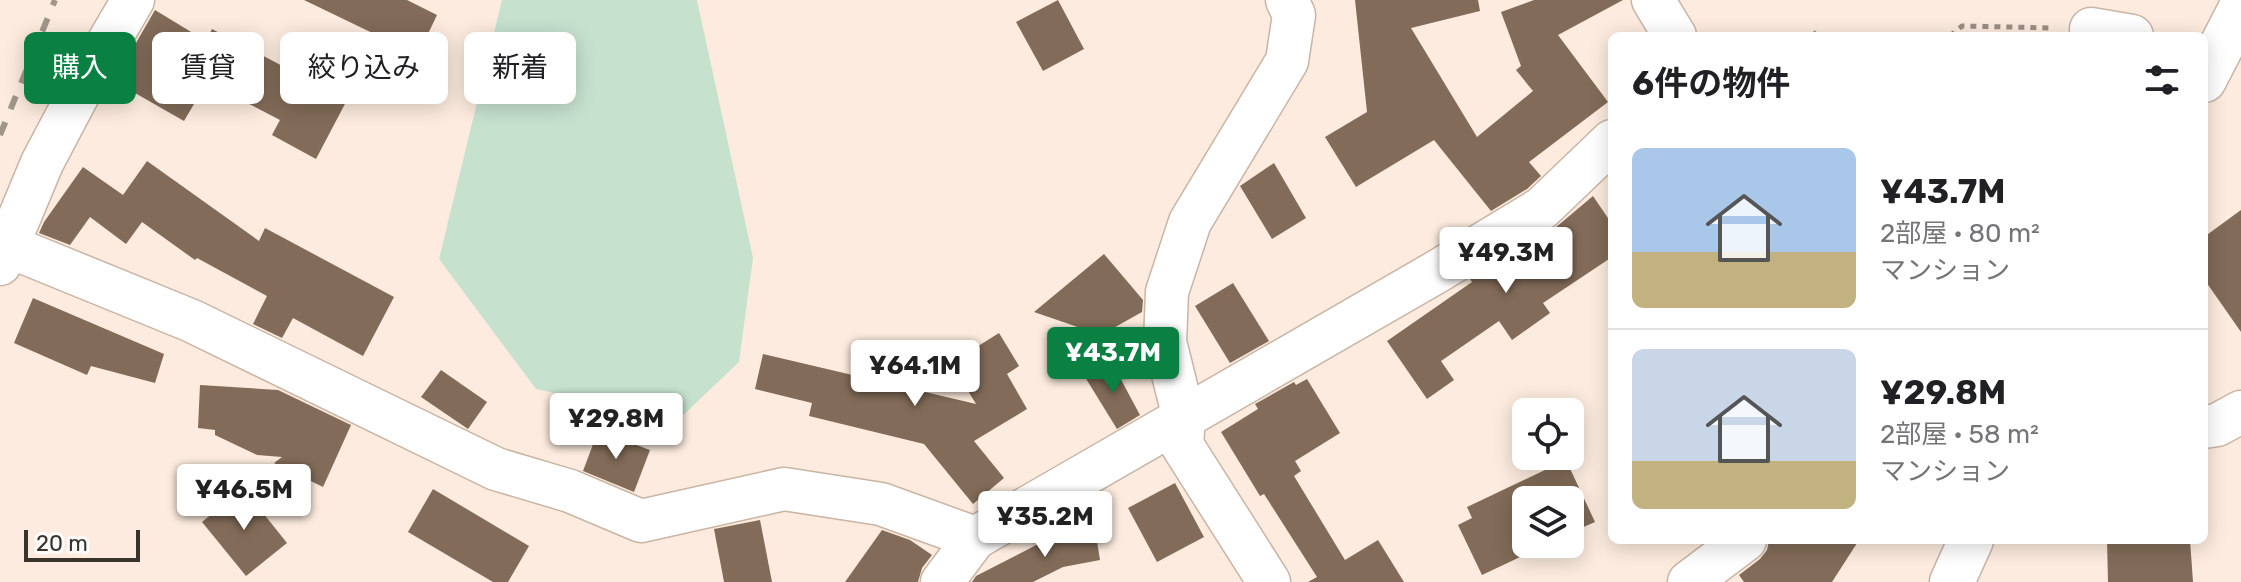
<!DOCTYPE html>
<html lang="ja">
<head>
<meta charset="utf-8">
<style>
	:root { --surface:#fff; --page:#f6f6f6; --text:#202124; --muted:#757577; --line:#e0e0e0; --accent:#0b8043 }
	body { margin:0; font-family:Rubik,"Noto Sans JP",sans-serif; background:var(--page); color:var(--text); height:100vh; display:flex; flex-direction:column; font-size:30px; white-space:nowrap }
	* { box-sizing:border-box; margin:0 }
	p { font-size:26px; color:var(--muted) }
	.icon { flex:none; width:44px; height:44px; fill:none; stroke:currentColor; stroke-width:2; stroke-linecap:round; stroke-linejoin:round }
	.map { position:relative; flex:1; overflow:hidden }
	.panel { position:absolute; left:1608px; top:32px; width:600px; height:512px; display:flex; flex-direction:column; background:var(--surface); border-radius:12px; box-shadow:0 4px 20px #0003 }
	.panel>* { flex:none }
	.guide { position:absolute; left:24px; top:32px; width:760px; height:72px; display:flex; gap:16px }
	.controls { position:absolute; left:1512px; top:398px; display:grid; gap:16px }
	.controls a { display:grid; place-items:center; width:72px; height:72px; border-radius:12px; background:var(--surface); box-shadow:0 4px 20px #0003; font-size:40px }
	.scale { position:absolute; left:24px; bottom:20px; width:116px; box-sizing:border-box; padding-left:8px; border:4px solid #3a322b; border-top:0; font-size:22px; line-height:28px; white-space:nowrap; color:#3a322b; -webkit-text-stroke:6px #fcfcfc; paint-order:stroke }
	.price { position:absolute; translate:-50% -68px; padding:0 18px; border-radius:8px; background:#fff; color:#222; font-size:26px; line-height:52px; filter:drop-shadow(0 2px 4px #0008) }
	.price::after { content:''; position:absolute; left:50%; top:48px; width:24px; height:18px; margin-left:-12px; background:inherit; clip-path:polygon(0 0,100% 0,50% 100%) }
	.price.active { background:var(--accent); color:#fff }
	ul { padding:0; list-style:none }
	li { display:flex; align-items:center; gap:24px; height:200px; padding:0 24px }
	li+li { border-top:2px solid var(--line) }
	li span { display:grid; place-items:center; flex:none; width:224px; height:160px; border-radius:12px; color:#555 }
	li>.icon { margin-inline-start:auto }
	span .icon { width:96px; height:96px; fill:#fffc; stroke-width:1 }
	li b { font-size:34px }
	h2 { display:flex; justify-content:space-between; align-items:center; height:96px; padding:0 24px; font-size:34px }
	.chip { padding:0 28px; border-radius:12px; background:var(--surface); box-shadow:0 4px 20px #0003; font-size:28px; line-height:72px }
	.chip.active { background:var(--accent); color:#fff }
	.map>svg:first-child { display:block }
</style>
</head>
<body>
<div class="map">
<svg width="2241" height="582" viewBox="0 0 2241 582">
	<rect width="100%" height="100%" fill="#fcebde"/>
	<path fill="#c6e2cf" d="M502,0H697L753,258L739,362L677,421L536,389L439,259Z"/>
	<g fill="#826b58">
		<path d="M304,0H407L437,15L418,55Z"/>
		<path d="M1058,0L1084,49L1043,71L1016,22Z"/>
		<path d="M1355,0H1478L1480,11L1411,28L1477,137L1533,91L1516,70L1521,66L1501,12L1534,0H1623L1558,35L1608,102L1529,162L1541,176L1527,189L1491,211L1434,140L1356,187L1325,137L1367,112Z"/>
		<path d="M155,10L206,41L212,29L347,100L316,159L272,135L280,120L207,82L184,121L114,81Z"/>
		<path d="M147,161L259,241L265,228L394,297L363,356L293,318L282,338L253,324L267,296L197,258L195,260L142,222L126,244L90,217L70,245L39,233L44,222L83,167L123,195Z"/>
		<path d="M1274,163L1306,218L1272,239L1240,186Z"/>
		<path d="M1593,196L1612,224V257L1543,303L1550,313L1512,340L1499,321L1441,361L1454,380L1427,399L1387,341L1472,282L1470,279L1555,228Z"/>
		<path d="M2241,210V332L2204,279V237Z"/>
		<path d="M1104,254L1143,300L1142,312L1101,335L1034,312Z"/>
		<path d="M1233,283L1269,341L1230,363L1195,306Z"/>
		<path d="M33,298L164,354L155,383L91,366L87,375L14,343Z"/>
		<path d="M999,333L1019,366L1007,374L1027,409L974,441L1004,478L973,504L924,444L809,416L812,403L755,389L763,354L976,404L951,363Z"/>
		<path d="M1111,361L1140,415L1117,429L1085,377Z"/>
		<path d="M441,370L487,402L468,429L421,397Z"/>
		<path d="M1307,379L1340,433L1295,461L1301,471L1294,476L1345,560L1378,540L1404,582H1308L1317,577L1264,494L1260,496L1221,432L1258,409L1255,404L1294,382L1296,385Z"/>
		<path d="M200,385L278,390L351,425L323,487L274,463L282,457L257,455L215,435V430L198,428Z"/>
		<path d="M598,431L650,450L634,492L583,471Z"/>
		<path d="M1566,460L1595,522L1570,533V500H1526V544H1548L1482,575L1458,525L1472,518L1467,507Z"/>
		<path d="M1175,483L1204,537L1157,562L1128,508Z"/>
		<path d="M243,488L287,543L246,576L202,522Z"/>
		<path d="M433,489L529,546L508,582H493L408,532Z"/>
		<path d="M760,520L772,582H724L714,529Z"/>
		<path d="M1095,529L1100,560L1063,567L1033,582H972L976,576L1052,537Z"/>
		<path d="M882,530L910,540L932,555L922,568L918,582H845Z"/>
		<path d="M1769,540H1859L1832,582H1744L1739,575L1760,559L1767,550Z"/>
		<path d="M2107,540H2190L2193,582H2108Z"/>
	</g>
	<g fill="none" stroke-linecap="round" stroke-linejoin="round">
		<defs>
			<g id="minor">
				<path d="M1653,0L1675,36"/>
				<path d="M2091,29L2132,36"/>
				<path d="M8,246L192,321L496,469L570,491L641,521L784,489L881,504L975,538"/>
				<path d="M0,264L42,163L81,89L133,0"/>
				<path d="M2204,427L2217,425L2241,412"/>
				<path d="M942,582L975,538L1438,271L1542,208L1612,141"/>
				<path d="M1269,582L1182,445L1184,418L1165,342L1167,292L1190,222L1287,61L1294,15L1287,0"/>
				<path d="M1689,582L1745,540"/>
			</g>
			<g id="tertiary">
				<path d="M2204,80L2241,8"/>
				<path d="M1952,582L1971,540"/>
			</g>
		</defs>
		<use href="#minor" stroke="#c9b5a4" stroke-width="45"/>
		<use href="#tertiary" stroke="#c9b5a4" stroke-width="47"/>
		<g stroke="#9a8e84" stroke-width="5" stroke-dasharray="6 6" stroke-linecap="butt">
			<path d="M1813,32L1817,36"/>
			<path d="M1950,36L1962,26L2053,28"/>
		</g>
		<use href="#minor" stroke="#fff" stroke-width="42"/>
		<use href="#tertiary" stroke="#fff" stroke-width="44"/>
		<path stroke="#a2968b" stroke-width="6" stroke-dasharray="14 14" stroke-linecap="butt" d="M0,135L55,0"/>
	</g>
</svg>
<div class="controls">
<a><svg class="icon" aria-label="locate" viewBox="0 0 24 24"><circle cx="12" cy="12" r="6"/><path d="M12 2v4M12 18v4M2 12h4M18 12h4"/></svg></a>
<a><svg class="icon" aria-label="layers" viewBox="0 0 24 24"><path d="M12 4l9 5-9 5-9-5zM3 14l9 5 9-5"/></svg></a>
</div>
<div class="scale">20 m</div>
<b class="price" style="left:1506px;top:295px">¥49.3M</b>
<b class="price active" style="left:1113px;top:395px">¥43.7M</b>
<b class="price" style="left:915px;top:408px">¥64.1M</b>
<b class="price" style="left:616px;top:461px">¥29.8M</b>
<b class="price" style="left:244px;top:532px">¥46.5M</b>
<b class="price" style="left:1045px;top:559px">¥35.2M</b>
<div class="guide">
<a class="chip active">購入</a>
<a class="chip">賃貸</a>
<a class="chip">絞り込み</a>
<a class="chip">新着</a>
</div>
<section class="panel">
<h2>6件の物件<svg class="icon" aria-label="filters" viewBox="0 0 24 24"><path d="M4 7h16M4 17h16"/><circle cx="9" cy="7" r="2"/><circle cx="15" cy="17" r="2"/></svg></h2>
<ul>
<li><span style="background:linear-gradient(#a9c7e8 65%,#c2b280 0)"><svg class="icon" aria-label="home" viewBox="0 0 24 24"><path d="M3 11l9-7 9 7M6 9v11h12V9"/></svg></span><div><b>¥43.7M</b><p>2部屋 · 80 m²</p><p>マンション</p></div></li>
<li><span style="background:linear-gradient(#c9d6e8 70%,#c2b280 0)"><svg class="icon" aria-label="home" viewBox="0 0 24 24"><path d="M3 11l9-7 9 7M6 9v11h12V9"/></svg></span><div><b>¥29.8M</b><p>2部屋 · 58 m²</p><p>マンション</p></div></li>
</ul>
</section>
</div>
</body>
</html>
